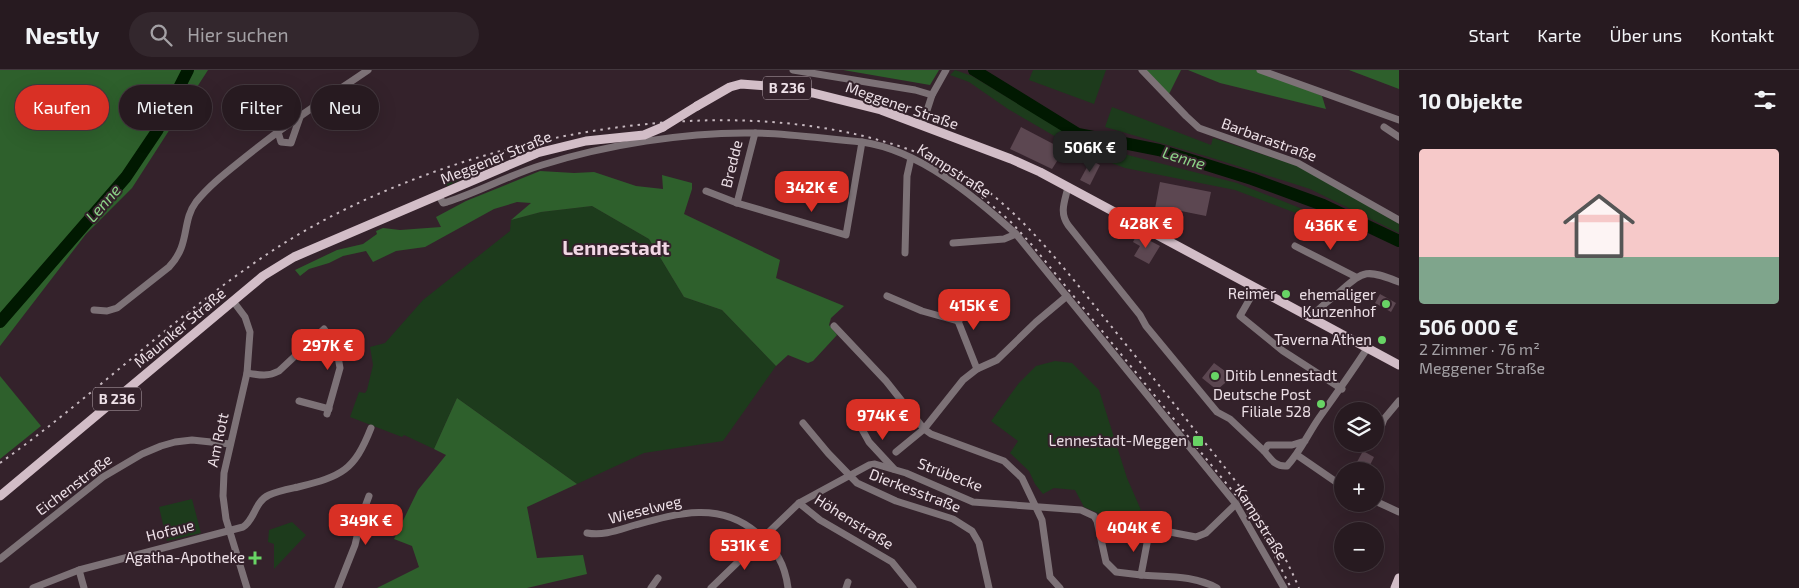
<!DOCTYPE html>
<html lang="de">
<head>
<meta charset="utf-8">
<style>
	:root { --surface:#271a20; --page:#33272d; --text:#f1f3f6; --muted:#a4a1a5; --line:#43383e; --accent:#d93025 }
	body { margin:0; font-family:"Exo 2",sans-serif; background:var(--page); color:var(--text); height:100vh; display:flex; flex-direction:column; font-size:19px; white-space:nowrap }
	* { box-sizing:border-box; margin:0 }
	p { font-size:16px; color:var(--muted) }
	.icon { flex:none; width:28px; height:28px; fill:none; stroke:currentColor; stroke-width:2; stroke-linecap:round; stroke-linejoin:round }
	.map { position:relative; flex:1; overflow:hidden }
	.panel { display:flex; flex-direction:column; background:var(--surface); width:400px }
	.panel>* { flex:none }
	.top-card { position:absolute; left:15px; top:15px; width:475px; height:45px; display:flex; gap:10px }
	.fabs { position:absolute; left:1334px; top:332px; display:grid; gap:10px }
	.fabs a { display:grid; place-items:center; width:50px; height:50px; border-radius:50%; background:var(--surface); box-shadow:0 5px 20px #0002,0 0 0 1px var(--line); font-size:25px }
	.price { position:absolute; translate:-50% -42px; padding:0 11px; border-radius:10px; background:var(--accent); color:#fff; font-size:16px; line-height:32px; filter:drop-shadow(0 1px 2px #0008) }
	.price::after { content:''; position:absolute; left:50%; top:30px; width:15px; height:11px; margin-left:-8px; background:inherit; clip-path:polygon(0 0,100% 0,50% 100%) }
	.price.selected { background:#222; color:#fff }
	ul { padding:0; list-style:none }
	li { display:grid; align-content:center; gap:10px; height:265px; padding:0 20px }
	li span { display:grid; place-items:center; height:155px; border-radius:5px; color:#555 }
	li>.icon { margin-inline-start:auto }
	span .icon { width:90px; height:90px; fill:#fffc; stroke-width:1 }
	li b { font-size:21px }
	h2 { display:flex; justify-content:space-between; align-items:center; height:60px; padding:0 20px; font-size:21px }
	.chip { padding:0 18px; border-radius:22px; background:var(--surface); box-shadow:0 5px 20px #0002,0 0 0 1px var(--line); font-size:18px; line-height:45px }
	.chip.selected { background:var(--accent); color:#fff }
	header { display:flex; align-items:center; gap:30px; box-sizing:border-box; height:70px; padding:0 25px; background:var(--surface); border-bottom:1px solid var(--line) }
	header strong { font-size:24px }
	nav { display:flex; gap:28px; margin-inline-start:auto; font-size:18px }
	.search { width:350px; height:45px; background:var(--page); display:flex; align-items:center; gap:12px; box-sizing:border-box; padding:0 18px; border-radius:28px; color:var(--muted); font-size:19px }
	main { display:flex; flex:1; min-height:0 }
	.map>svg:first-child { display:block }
</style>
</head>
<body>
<header>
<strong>Nestly</strong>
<div class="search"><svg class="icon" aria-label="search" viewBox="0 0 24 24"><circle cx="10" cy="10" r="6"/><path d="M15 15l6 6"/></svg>Hier suchen</div>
<nav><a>Start</a><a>Karte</a><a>Über uns</a><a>Kontakt</a></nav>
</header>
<main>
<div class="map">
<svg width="1399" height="518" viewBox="0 0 1399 518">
	<rect width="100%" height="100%" fill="#34222b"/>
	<g fill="#1d3b1c">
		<path d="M955,0L972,6L1085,74L1237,113L1320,146L1317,151L1235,120L1125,98L1082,82L1008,39L969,12L950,5Z"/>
		<path d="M1033,0H1106L1094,34L1029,10Z"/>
		<path d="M1112,37L1211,75L1213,68L1295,95L1329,113L1399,154V163L1310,119L1209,87L1105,57Z"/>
		<path d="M505,83L503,90L447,116L442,105Z"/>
		<path d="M592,136L649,169L684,227L722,240L776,296L723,371L644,383L577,414L457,328L434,379L404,365L402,367L350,347L359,322L365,323L367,320L373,295L370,277L385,273L423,230L510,161L511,150L541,142Z"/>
		<path d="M1055,291L1072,293L1099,320L1127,408L1141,440L1138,442L1135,454H1119L1103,449L1098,443L1084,437L1075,420L1054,418L1043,424L1035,414L1029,401L1010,383L1018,371L991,351L1019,313L1036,296Z"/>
		<path d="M192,429L201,463L167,471L159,437Z"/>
		<path d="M292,452L306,465L274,499V474L268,472L269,460Z"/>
	</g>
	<g fill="#2e602c">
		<path d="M0,0H208L132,118L86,164L0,276Z"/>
		<path d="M843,0H939L930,15Z"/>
		<path d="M1146,0H1181L1169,24Z"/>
		<path d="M1188,0H1259L1322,26L1326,39L1220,13Z"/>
		<path d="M1349,0H1399V19Z"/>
		<path d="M540,101L574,103L594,102L636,116L663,119L662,105L692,113V119L684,144L780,190L776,208L844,236L831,248L829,255L837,265L813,291L808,293L788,285L776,296L722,240L684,227L649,169L592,136L541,142L511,150L531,133L517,132L494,139L425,177L396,181L373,192L366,181L343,186L329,193L309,199L300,206L295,200L337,180L363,174L377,164L376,161L383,158L400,160L441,157L436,147L466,131Z"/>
		<path d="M0,306L41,356L0,389Z"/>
		<path d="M457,328L577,414L527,437L537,488L583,485L587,504L527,518H377L419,497L412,476L394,469L418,420L446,385L434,379Z"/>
	</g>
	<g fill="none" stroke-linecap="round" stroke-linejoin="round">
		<g stroke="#011901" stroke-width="12">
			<path d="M974,0L1078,64L1159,80L1252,109L1323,135L1399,171"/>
			<path d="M0,252L126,107L157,61L188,0"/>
		</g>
	</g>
	<g fill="#5c4751">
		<path d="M1021,57L1061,78L1057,87L1059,88L1052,99L1010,79Z"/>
		<path d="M1091,90L1100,95L1090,115L1080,110Z"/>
		<path d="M1160,112L1211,122L1206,146L1166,138L1164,147L1154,144Z"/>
		<path d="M1137,164L1160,176L1149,194L1134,186L1140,176L1133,172Z"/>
		<path d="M1380,224L1396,233L1391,242L1375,233Z"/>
		<path d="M1214,293L1229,304L1226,308L1225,313L1217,320L1202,308Z"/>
		<path d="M1363,381L1374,387L1367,401H1352Z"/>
	</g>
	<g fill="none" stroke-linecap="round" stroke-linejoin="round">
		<g stroke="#7d7277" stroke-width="7">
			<path d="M793,0L915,20L932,25"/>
			<path d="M1142,0L1186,46L1199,58L1298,93L1399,150"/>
			<path d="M1260,0L1399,50"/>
			<path d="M922,56L932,25L946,0"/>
			<path d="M1384,57L1399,67"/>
			<path d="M278,62L281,72L291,73L300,47"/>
			<path d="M1068,117C1065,131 1059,142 1068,155L1140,245L1146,256L1217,342L1230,349L1264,381"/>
			<path d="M706,121L737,133L846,165L862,72"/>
			<path d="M439,126L443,133L447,132C479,122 509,105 542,95C605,75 686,62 752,63C788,63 825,69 862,72C919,80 974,126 1016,164L1236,434L1284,518"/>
			<path d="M737,133L755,63"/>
			<path d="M953,173L1004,169L1016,164"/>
			<path d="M1295,176L1356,207"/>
			<path d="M905,183L907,106L911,88"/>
			<path d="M1256,218L1240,246L1283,281L1342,319"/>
			<path d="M887,226L922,241L958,251"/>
			<path d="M233,231L245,247L250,262L247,303L224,403L223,426L226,449L247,518"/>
			<path d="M94,240L107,241L117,238L169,197C191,174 181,152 196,132C208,117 223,105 238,93C279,59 324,30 368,0"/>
			<path d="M1311,248C1319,237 1327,232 1337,224C1364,201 1364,198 1399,212"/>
			<path d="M834,256L886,311L924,359L931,364L1004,391L1022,408L1042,450L1050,507L1060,518"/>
			<path d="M977,299L958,251L978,231L990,232L1001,242"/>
			<path d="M247,303C259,305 268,307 279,301L324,259L336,275L340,298L327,344"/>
			<path d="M299,331L329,339"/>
			<path d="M858,352L869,372L894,399"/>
			<path d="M803,353L828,383L857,413L896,431L953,449L972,461L979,473L989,518"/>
			<path d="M1381,357L1384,349L1399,331"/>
			<path d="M1305,371L1292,375H1268L1264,381C1271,389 1275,397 1287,396C1300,382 1308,364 1319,348C1336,324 1352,302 1368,277"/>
			<path d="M896,382L924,359L963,310L977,299L997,290L1036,252L1067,226"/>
			<path d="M1297,385L1342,416"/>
			<path d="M1375,431L1399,442"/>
			<path d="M799,433L820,450L892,492L913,518"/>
			<path d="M587,463C604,466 618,460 635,455C678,443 720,431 757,463C776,479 785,494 788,518"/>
			<path d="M0,489L103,407L142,384L161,376L175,372L192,370L230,374"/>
			<path d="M79,500L84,518"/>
			<path d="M33,518L79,500L243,457C255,450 254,432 269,425C278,421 289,419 298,417C342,406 354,401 371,358"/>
			<path d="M338,518L355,475L362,445L369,426"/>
			<path d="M651,518L658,508"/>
			<path d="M711,518L799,433L869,395L875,394L906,403L973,432L1081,440L1094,446L1097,451L1106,492L1116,502L1141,505"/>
			<path d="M846,518L848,512"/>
			<path d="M1217,518C1194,505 1167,507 1141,505L1148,468L1154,459L1196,467L1206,463L1236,434"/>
		</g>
		<g stroke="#d2bdc7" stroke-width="9">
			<path d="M697,36L730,17L741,14L781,17L813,23L881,40L1011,89L1040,102L1399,295"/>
			<path d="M0,426L263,206L294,187L537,83L586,71L644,65L663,57"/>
			<path d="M1395,518L1399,508"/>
		</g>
		<g stroke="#c7b9c0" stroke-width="2" stroke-dasharray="2.5 5" stroke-linecap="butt">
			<path d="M976,122L1010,151L1032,175L1239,429L1266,469L1291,518"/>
			<path d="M0,393C94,326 177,243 275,179C455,62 763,0 959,101C1021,139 1065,200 1111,256C1140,292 1169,327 1197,363C1239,414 1273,457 1299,518"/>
		</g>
		<path stroke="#d2bdc7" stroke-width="9" d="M663,57L697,36"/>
	</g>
	<g fill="#68d465" stroke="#34222b" stroke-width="2">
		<circle cx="1286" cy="224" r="5"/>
		<circle cx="1386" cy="234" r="5"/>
		<circle cx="1382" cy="270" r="5"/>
		<circle cx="1215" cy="306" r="5"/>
		<circle cx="1321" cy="334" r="5"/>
		<rect x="1192" y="365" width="12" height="12" rx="2.5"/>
		<path d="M252.5 480.5h5v5h5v5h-5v5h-5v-5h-5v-5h5z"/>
	</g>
	<g text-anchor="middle" stroke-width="4" stroke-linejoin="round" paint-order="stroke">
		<g fill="#34222b" stroke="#b6a7af" stroke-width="1">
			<rect x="763" y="6.5" width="48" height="23" rx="4"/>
			<rect x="93" y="317.5" width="48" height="23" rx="4"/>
		</g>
		<g font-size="14" font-weight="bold" fill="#ede0e7">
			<text x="787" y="23">B 236</text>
			<text x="117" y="334">B 236</text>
		</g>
		<g font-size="15" fill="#ede0e7" stroke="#34222b">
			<text transform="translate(902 36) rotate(19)" y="5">Meggener Straße</text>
			<text transform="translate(1269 70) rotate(20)" y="5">Barbarastraße</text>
			<text transform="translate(496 88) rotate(-22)" y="5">Meggener Straße</text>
			<text transform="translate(732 94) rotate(-76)" y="5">Bredde</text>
			<text transform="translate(954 101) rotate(33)" y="5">Kampstraße</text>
			<text transform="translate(180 258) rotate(-40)" y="5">Maumker Straße</text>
			<text transform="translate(218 370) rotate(-78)" y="5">Am Rott</text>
			<text transform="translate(950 405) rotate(21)" y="5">Strübecke</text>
			<text transform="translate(74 415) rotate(-37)" y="5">Eichenstraße</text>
			<text transform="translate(915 421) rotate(21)" y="5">Dierkesstraße</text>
			<text transform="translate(645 440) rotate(-14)" y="5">Wieselweg</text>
			<text transform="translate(854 452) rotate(32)" y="5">Höhenstraße</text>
			<text transform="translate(1261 453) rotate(58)" y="5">Kampstraße</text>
			<text transform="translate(170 461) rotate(-14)" y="5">Hofaue</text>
		</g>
		<g font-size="15" fill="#ede0e7" stroke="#34222b" text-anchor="end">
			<text x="1276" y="229">Reimer</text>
			<text x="1376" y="230">ehemaliger<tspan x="1376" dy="17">Kunzenhof</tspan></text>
			<text x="1372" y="275">Taverna Athen</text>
			<text x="1225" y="311" text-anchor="start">Ditib Lennestadt</text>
			<text x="1311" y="330">Deutsche Post<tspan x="1311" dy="17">Filiale 528</tspan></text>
			<text x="1187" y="376">Lennestadt-Meggen</text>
			<text x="245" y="493">Agatha-Apotheke</text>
		</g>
		<g font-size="16" font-style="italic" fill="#8dd589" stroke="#34222b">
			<text transform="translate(1184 88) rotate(17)" y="6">Lenne</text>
			<text transform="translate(103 133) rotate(-49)" y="6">Lenne</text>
		</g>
		<g font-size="20" font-weight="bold" fill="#f1d7e4" stroke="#34222b">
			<text x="616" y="185">Lennestadt</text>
		</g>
	</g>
</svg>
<div class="fabs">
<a><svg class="icon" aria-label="layers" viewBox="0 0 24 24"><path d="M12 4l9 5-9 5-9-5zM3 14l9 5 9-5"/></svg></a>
<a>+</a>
<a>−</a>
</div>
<b class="price selected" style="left:1090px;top:103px">506K €</b>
<b class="price" style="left:812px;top:143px">342K €</b>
<b class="price" style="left:1146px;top:179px">428K €</b>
<b class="price" style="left:1331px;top:181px">436K €</b>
<b class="price" style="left:974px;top:261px">415K €</b>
<b class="price" style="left:328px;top:301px">297K €</b>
<b class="price" style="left:883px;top:371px">974K €</b>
<b class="price" style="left:366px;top:476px">349K €</b>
<b class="price" style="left:1134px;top:483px">404K €</b>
<b class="price" style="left:745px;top:501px">531K €</b>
<div class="top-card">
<a class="chip selected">Kaufen</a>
<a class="chip">Mieten</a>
<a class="chip">Filter</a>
<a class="chip">Neu</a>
</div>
</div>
<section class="panel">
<h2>10 Objekte<svg class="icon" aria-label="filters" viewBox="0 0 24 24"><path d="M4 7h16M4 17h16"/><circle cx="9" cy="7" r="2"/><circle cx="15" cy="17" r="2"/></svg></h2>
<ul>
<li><span style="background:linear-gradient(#f6c9c9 70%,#7fa58c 0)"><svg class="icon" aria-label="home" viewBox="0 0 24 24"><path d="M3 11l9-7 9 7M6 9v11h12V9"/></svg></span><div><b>506 000 €</b><p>2 Zimmer · 76 m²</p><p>Meggener Straße</p></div></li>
</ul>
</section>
</main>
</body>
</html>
